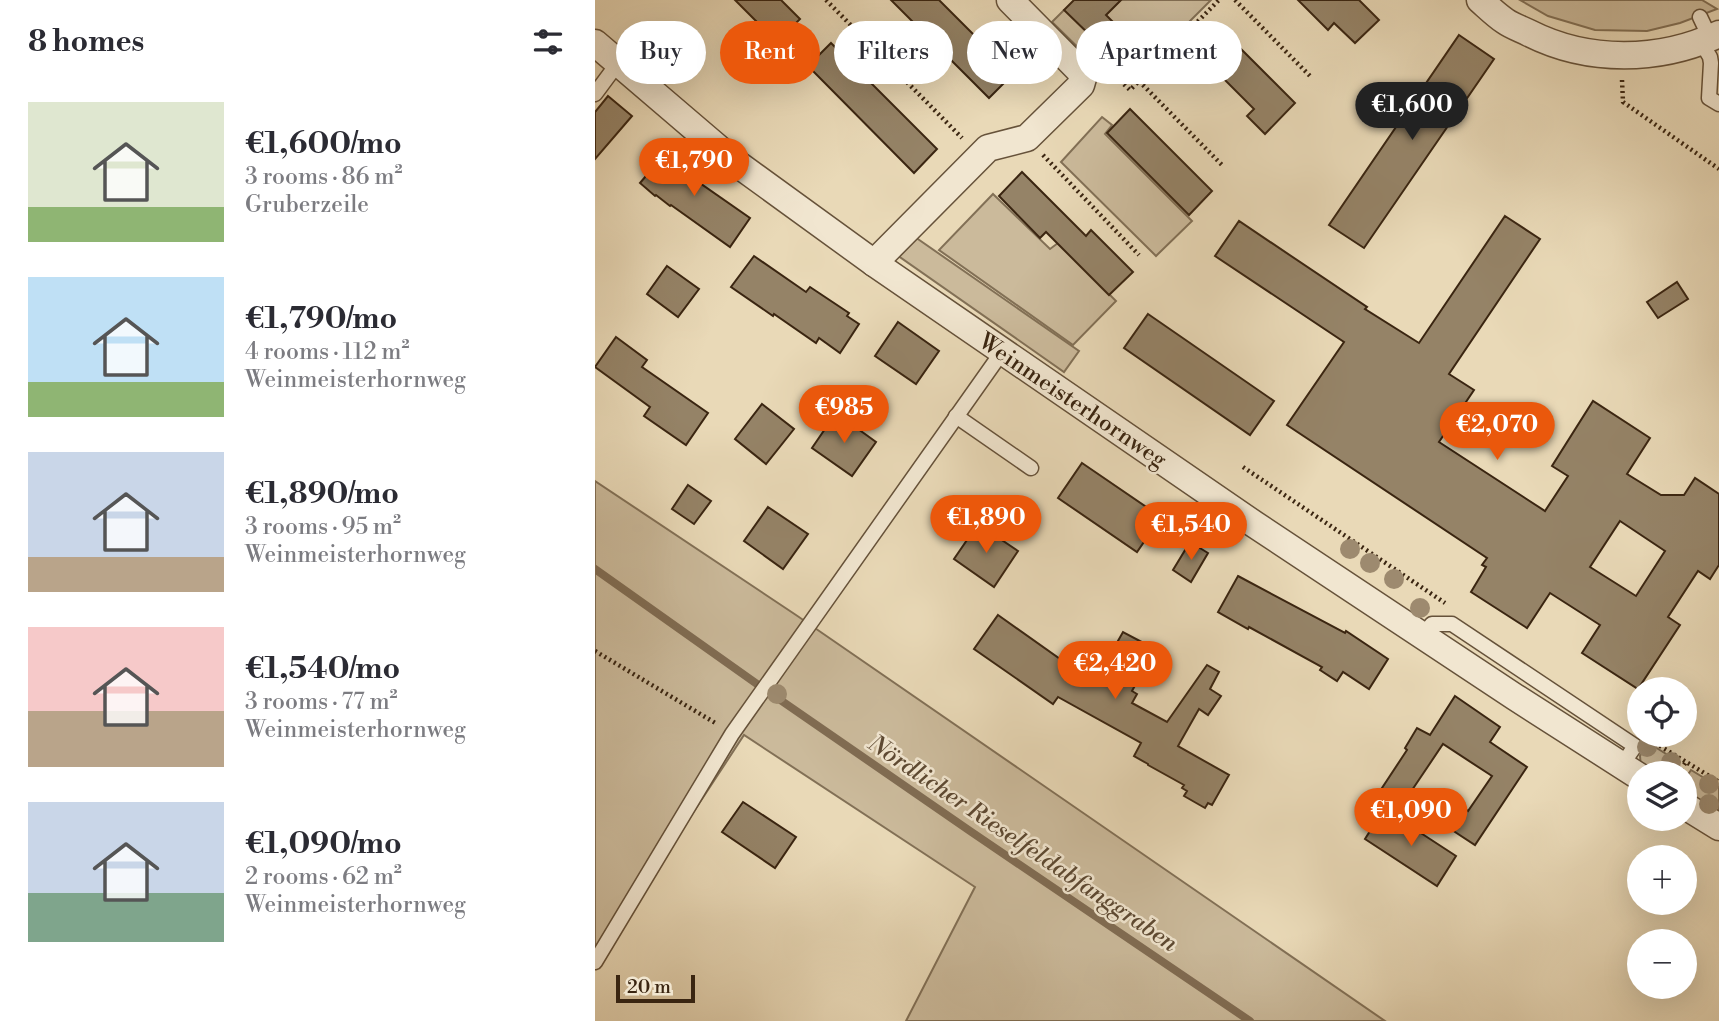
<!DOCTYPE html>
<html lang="en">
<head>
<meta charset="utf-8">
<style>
	:root { --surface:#fff; --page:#f2f2f3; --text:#2b2b33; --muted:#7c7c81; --accent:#ea580c }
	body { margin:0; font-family:"Libre Bodoni",serif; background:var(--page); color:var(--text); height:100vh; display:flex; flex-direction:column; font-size:26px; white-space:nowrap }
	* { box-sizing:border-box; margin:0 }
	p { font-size:23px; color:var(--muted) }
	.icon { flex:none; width:38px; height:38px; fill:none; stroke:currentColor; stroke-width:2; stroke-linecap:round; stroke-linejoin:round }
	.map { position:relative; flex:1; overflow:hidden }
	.details { display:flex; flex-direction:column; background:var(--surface); width:595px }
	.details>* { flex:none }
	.guide { position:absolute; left:21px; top:21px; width:665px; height:63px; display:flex; gap:14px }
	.tools { position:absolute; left:1032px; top:677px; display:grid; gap:14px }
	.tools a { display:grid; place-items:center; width:70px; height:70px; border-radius:50%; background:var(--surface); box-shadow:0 7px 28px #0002; font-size:35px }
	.scale { position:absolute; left:21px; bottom:18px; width:79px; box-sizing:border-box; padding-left:7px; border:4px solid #3a2511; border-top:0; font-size:19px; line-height:24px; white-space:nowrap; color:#3a2511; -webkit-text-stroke:5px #f1e6d0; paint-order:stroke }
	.price { position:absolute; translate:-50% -60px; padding:0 16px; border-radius:24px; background:var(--accent); color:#fff; font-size:23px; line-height:46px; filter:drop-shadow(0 2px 4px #0008) }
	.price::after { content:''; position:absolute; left:50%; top:42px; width:21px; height:16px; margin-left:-10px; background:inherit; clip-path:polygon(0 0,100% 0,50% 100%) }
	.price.selected { background:#222; color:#fff }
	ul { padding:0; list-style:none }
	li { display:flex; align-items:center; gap:21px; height:175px; padding:0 28px }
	li span { display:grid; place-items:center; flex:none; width:196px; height:140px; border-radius:0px; color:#555 }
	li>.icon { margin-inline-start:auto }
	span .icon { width:84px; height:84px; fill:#fffc; stroke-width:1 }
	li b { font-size:30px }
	h2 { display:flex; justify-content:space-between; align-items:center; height:84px; padding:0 28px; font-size:30px }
	.pill { padding:0 24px; border-radius:32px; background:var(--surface); box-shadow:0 7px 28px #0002; font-size:24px; line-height:63px }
	.pill.selected { background:var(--accent); color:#fff }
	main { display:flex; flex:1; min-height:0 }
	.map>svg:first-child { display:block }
</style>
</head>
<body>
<main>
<section class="details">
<h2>8 homes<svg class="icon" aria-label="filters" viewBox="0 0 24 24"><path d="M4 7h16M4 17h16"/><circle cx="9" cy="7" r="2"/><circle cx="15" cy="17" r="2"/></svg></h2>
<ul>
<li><span style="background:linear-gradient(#dfe7d0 75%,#8fb573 0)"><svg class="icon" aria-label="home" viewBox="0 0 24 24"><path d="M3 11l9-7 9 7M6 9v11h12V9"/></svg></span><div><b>€1,600/mo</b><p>3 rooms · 86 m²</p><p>Gruberzeile</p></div></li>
<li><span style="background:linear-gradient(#bfe0f5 75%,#8fb573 0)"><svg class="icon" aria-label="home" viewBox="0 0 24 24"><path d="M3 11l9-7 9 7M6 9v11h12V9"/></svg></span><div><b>€1,790/mo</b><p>4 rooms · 112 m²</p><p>Weinmeisterhornweg</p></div></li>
<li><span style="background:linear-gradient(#c9d6e8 75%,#b9a48a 0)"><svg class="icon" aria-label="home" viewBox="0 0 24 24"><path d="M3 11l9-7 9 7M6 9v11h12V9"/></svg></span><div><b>€1,890/mo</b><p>3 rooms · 95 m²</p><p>Weinmeisterhornweg</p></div></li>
<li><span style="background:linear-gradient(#f6c9c9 60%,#b9a48a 0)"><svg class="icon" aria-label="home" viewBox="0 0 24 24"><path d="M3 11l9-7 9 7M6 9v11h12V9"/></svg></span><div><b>€1,540/mo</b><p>3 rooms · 77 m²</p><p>Weinmeisterhornweg</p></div></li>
<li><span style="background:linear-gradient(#c9d6e8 65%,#7fa58c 0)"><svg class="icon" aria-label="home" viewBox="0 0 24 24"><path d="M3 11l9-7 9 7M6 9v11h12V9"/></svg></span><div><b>€1,090/mo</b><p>2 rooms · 62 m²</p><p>Weinmeisterhornweg</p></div></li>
</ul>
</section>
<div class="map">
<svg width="1124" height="1021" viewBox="0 0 1124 1021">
	<rect width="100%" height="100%" fill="#e9d9b7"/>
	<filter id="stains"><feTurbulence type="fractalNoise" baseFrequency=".00286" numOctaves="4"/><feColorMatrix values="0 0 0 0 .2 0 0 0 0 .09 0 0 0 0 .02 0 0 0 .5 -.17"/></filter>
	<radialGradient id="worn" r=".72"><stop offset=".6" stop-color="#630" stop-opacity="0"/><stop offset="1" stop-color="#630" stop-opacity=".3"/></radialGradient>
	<g fill="#cbba9b" stroke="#827056" stroke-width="2">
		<path d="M526,0H616L534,82L515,64L506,70L457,22L469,10L511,15Z"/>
		<path d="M925,0H1107L1122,9L1085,23L1052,31L1000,30L953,16Z"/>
		<path d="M507,117L517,125L510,134L597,221L561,256L466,162Z"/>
		<path d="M398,194L455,249L463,243L521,301L478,345L344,250Z"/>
		<path d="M320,237L484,351L469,372L302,255Z"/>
		<path d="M0,481L201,615L790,1021H311L380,887L149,735L0,962Z"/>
		<path d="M1052,742L1084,762L1076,773H1057L1046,767L1045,756Z"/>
		<path d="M1096,770L1124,787V817L1090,795V779Z"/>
	</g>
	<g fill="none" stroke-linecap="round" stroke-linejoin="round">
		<g stroke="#806c53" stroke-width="8">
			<path d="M0,569L162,684"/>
			<path d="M181,697L375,831L655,1021"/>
		</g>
	</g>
	<g fill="#958367" stroke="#3a2511" stroke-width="2" fill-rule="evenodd">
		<path d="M140,0H186L205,19L182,42Z"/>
		<path d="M296,0H344L418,74L394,98Z"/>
		<path d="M479,0H526L511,15L518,22L500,40L469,10Z"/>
		<path d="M703,0H764L784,20L760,43L739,23L733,30Z"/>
		<path d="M624,27L700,103L670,134L652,116L659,109L619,69L616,71H608L594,58Z"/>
		<path d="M864,35L899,59L769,248L734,225Z"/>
		<path d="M236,43L342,149L319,173L213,66Z"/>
		<path d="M13,96L37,116L0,159V112Z"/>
		<path d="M535,109L617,191L594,215L512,133Z"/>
		<path d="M75,148L98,168L92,174L155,218L135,247L76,205L75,206L61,195L60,196L45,183Z"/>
		<path d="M427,172L491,236L496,230L538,272L514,295L451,232L445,238L404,196Z"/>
		<path d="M910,216L945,239L854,374L879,390L844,442L950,511L973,476L957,466L998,401L1055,438L1032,474L1066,495H1089L1100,478L1124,494V565L1115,579L1103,571L1073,617L1085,625L1043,689L987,653L1005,625L955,593L932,628L876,592L891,567L887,565L892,558L692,425L749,342L620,256L644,221L772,307L770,309L824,343ZM1025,521L1070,551L1041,596L995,567Z"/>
		<path d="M159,256L211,292L215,287L254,313L252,316L264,324L245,353L224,338L221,343L179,314L178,316L136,287Z"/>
		<path d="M72,266L104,289L83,317L52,294Z"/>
		<path d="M1082,282L1093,299L1063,318L1052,302Z"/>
		<path d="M553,314L679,401L655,435L529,348Z"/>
		<path d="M303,322L344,351L321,384L280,356Z"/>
		<path d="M21,337L52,360L47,367L113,413L91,445L49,416L55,407L0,367Z"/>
		<path d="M167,404L199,429L171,464L140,439Z"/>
		<path d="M241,413L281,442L257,476L217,448Z"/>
		<path d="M487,463L566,517L542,552L463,498Z"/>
		<path d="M93,485L116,501L99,524L77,509Z"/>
		<path d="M173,507L213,534L188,569L149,541Z"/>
		<path d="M383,524L423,551L399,587L359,559Z"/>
		<path d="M595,542L613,553L596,582L578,570Z"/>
		<path d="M643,576L750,633L751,631L793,659L774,689L748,672L742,681L725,670L727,667L654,627L653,629L623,612Z"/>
		<path d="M403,615L499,683L528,632L560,649L537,691L542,694L537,703L572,722L612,665L624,672L615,689L626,696L613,715L604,709L583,746L634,775L617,805L613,803L610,808L589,796L592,791L587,788L589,785L553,765V764L539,756L546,743L463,697L458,704L379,649Z"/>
		<path d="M860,696L905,727L895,742L932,767L880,845L857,830L870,809L873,811L897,776L848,744L809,802L787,788L812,750L810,748L822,728L835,735Z"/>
		<path d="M148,802L201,837L180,868L127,832Z"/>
		<path d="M789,809L861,856L842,886L770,839Z"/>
	</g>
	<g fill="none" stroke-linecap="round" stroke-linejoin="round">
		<defs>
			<g id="lane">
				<path d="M1105,17L1115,38"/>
				<path d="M1106,42L1115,57L1116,63L1114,98L1124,104"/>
				<path d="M0,94L23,63"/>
				<path d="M361,416L436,468"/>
				<path d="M828,635L837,624H857L1040,746L1027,765"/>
				<path d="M0,962L137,734L407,352"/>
			</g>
			<g id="street">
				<path d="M885,0C893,7 901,15 910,21C917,26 926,29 934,33C993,63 1065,62 1124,34"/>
				<path d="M0,43L137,160L279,263L659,524L920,697L1045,777"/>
				<path d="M279,263L393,148L432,138L486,85L488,78L484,70L415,0"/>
				<path d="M1090,806L1124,827"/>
			</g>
		</defs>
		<use href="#lane" stroke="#66523a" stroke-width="17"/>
		<use href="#street" stroke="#66523a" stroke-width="29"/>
		<g stroke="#3a2511" stroke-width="4.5" stroke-dasharray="2 3.5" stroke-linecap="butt">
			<path d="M231,0L367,138"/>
			<path d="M640,0L717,78"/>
			<path d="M512,73L516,72L535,90L624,0"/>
			<path d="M1027,80L1028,102L1124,169"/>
			<path d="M544,81L627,165"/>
			<path d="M448,155L544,255"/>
			<path d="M648,467L850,603"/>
			<path d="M0,651L122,724"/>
			<path d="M1060,743L1124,782"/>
			<path d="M1083,774L1091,762"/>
		</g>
		<use href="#lane" stroke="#f1e6d0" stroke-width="14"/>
		<use href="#street" stroke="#f1e6d0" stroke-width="26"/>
	</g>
	<g fill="#9d8a6f">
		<circle cx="755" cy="549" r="10"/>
		<circle cx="775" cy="563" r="10"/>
		<circle cx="799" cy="579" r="10"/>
		<circle cx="825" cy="608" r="10"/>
		<circle cx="182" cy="694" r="10"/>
		<circle cx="1052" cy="747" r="10"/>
		<circle cx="1076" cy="762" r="10"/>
		<circle cx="1114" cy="784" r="10"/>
		<circle cx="1114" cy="804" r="10"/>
	</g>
	<g text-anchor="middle" stroke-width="5" stroke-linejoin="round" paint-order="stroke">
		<g font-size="23" fill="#3a2511" stroke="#f1e6d0">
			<text transform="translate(478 400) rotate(34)" y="8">Weinmeisterhornweg</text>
		</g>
		<g font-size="24" font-style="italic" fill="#5d4932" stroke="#f1e6d0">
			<text transform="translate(428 843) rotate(34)" y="8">Nördlicher Rieselfeldabfanggraben</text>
		</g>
	</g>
	<rect width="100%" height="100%" filter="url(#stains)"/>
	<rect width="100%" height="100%" fill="url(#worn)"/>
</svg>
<div class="tools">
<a><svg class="icon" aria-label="locate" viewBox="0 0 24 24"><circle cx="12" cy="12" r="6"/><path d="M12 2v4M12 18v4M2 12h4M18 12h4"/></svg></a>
<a><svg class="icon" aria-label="layers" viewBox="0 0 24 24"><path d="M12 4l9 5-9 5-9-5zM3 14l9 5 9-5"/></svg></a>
<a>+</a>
<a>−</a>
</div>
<div class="scale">20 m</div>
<b class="price selected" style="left:817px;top:142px">€1,600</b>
<b class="price" style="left:99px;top:198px">€1,790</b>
<b class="price" style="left:249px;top:445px">€985</b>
<b class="price" style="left:902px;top:462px">€2,070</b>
<b class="price" style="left:391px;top:555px">€1,890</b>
<b class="price" style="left:596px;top:562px">€1,540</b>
<b class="price" style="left:520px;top:701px">€2,420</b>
<b class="price" style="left:816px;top:848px">€1,090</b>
<div class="guide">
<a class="pill">Buy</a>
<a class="pill selected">Rent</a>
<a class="pill">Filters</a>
<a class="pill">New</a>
<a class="pill">Apartment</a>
</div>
</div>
</main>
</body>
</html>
